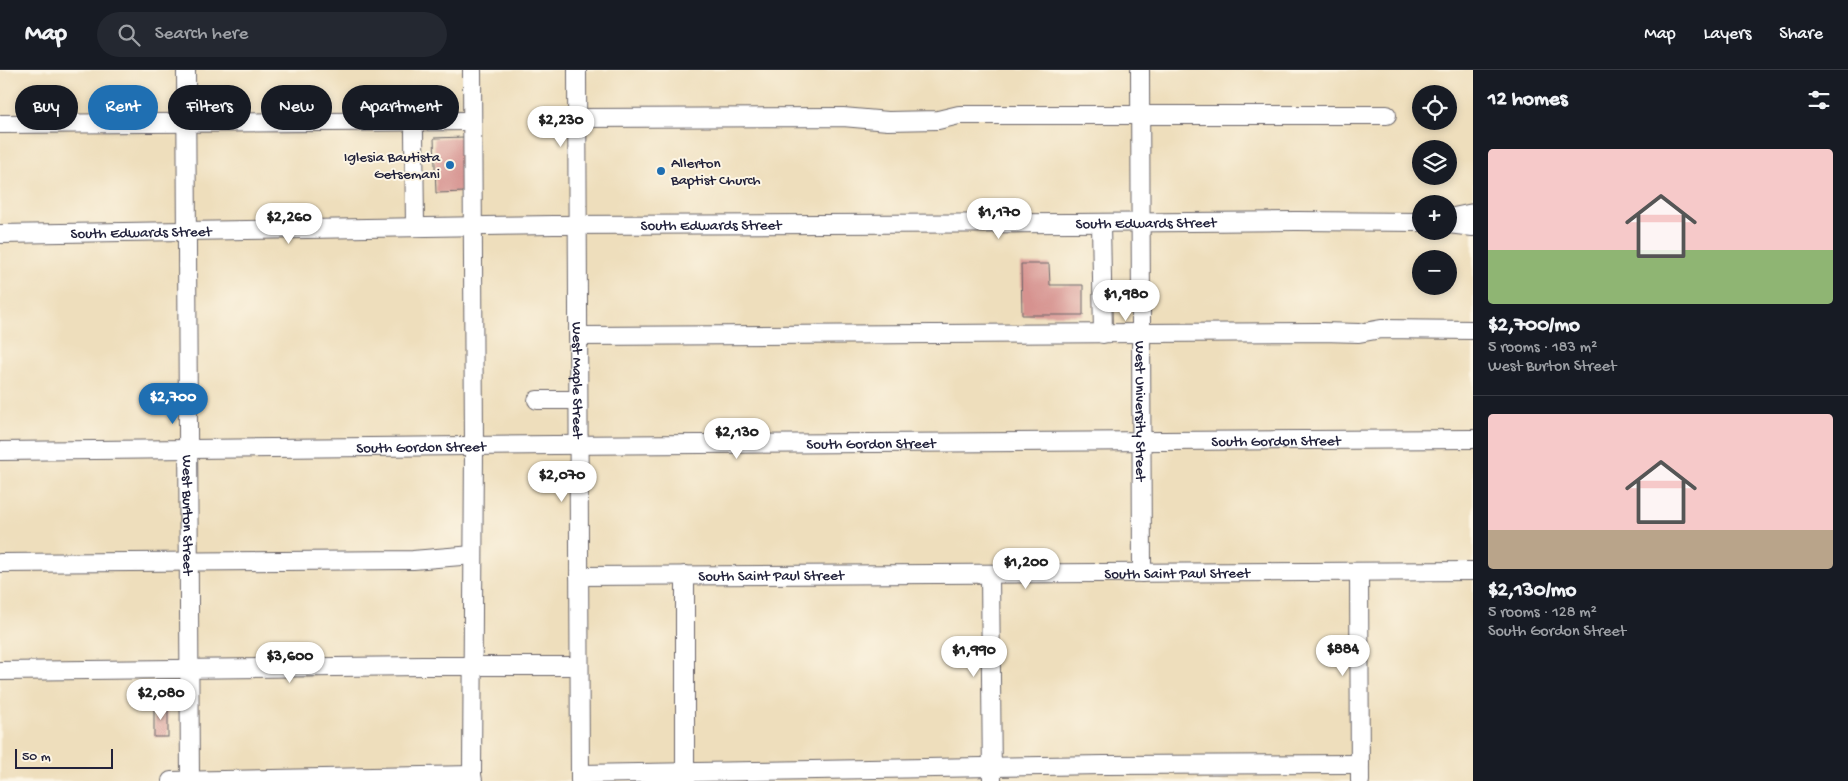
<!DOCTYPE html>
<html lang="en">
<head>
<meta charset="utf-8">
<style>
	:root { --surface:#171b24; --page:#242831; --text:#f1f3f6; --muted:#9ea1a6; --line:#363941; --accent:#1f6fb2 }
	body { margin:0; font-family:"Gochi Hand",sans-serif; background:var(--page); color:var(--text); height:100vh; display:flex; flex-direction:column; font-size:19px; white-space:nowrap }
	* { box-sizing:border-box; margin:0 }
	p { font-size:16px; color:var(--muted) }
	.icon { flex:none; width:28px; height:28px; fill:none; stroke:currentColor; stroke-width:2; stroke-linecap:round; stroke-linejoin:round }
	.map { position:relative; flex:1; overflow:hidden }
	.drawer { display:flex; flex-direction:column; background:var(--surface); width:375px }
	.drawer>* { flex:none }
	.banner { position:absolute; left:15px; top:15px; width:475px; height:45px; display:flex; gap:10px }
	.fabs { position:absolute; left:1412px; top:15px; display:grid; gap:10px }
	.fabs a { display:grid; place-items:center; width:45px; height:45px; border-radius:50%; background:var(--surface); box-shadow:0 2px 8px #0003; font-size:25px }
	.scale { position:absolute; left:15px; bottom:12px; width:98px; box-sizing:border-box; padding-left:5px; border:2px solid #22223b; border-top:0; font-size:14px; line-height:18px; white-space:nowrap; color:#22223b; -webkit-text-stroke:4px #fcf5e5; paint-order:stroke }
	.price { position:absolute; translate:-50% -42px; padding:0 11px; border-radius:18px; background:#fff; color:#222; font-size:16px; line-height:32px; filter:drop-shadow(0 1px 2px #0008) }
	.price::after { content:''; position:absolute; left:50%; top:30px; width:15px; height:11px; margin-left:-8px; background:inherit; clip-path:polygon(0 0,100% 0,50% 100%) }
	.price.current { background:var(--accent); color:#fff }
	ul { padding:0; list-style:none }
	li { display:grid; align-content:center; gap:10px; height:265px; padding:0 15px }
	li+li { border-top:1px solid var(--line) }
	li span { display:grid; place-items:center; height:155px; border-radius:5px; color:#555 }
	li>.icon { margin-inline-start:auto }
	span .icon { width:90px; height:90px; fill:#fffc; stroke-width:1 }
	li b { font-size:21px }
	h2 { display:flex; justify-content:space-between; align-items:center; height:60px; padding:0 15px; font-size:21px }
	.chip { padding:0 18px; border-radius:22px; background:var(--surface); box-shadow:0 2px 8px #0003; font-size:18px; line-height:45px }
	.chip.current { background:var(--accent); color:#fff }
	header { display:flex; align-items:center; gap:30px; box-sizing:border-box; height:70px; padding:0 25px; background:var(--surface); border-bottom:1px solid var(--line) }
	header strong { font-size:24px }
	nav { display:flex; gap:28px; margin-inline-start:auto; font-size:18px }
	.search { width:350px; height:45px; background:var(--page); display:flex; align-items:center; gap:12px; box-sizing:border-box; padding:0 18px; border-radius:28px; color:var(--muted); font-size:19px }
	main { display:flex; flex:1; min-height:0 }
	.map>svg:first-child { display:block }
</style>
</head>
<body>
<header>
<strong>Map</strong>
<div class="search"><svg class="icon" aria-label="search" viewBox="0 0 24 24"><circle cx="10" cy="10" r="6"/><path d="M15 15l6 6"/></svg>Search here</div>
<nav><a>Map</a><a>Layers</a><a>Share</a></nav>
</header>
<main>
<div class="map">
<svg width="1473" height="711" viewBox="0 0 1473 711">
	<rect width="100%" height="100%" fill="#fcf5e5"/>
	<filter id="ink" filterUnits="userSpaceOnUse"><feTurbulence type="fractalNoise" baseFrequency=".02" numOctaves="2"/><feDisplacementMap in="SourceGraphic" scale="10" xChannelSelector="R" yChannelSelector="G"/><feConvolveMatrix kernelMatrix="1 2 1 2 8 2 1 2 1" color-interpolation-filters="sRGB"/></filter>
	<filter id="wash" filterUnits="userSpaceOnUse"><feTurbulence type="fractalNoise" baseFrequency=".0096" numOctaves="4" result="noise"/><feDisplacementMap in="SourceGraphic" scale="20" xChannelSelector="R" yChannelSelector="G"/><feGaussianBlur stdDeviation="1.12" result="paint"/><feColorMatrix in="noise" values="0 0 0 0 0 0 0 0 0 0 0 0 0 0 0 0 0 1.4 0 .05"/><feComposite in="paint" operator="in"/></filter>
	<g filter="url(#wash)">
		<rect width="100%" height="100%" fill="#eedebc"/>
		<g id="blocks">
			<g fill="#d6928f">
				<path d="M464,67L466,122L436,123L434,68Z"/>
				<path d="M1021,194H1049L1050,215H1083V245H1022Z"/>
				<rect x="154" y="636" width="14" height="31"/>
			</g>
		</g>
	</g>
	<g filter="url(#ink)">
		<use href="#blocks" fill-opacity="0" stroke="#696468" stroke-width="1"/>
		<g fill="none" stroke-linecap="round" stroke-linejoin="round">
			<defs>
				<g id="minor">
					<path id="s1" d="M186,0L190,711"/>
					<path d="M472,0L474,376L472,705L473,711"/>
					<path id="s2" d="M577,0L580,711"/>
					<path id="s3" d="M1140,0L1142,503"/>
					<path d="M577,48L843,47L888,51L938,50L959,45H1387"/>
					<path d="M0,54L472,51"/>
					<path d="M414,62L415,157"/>
					<path d="M1449,148L1473,143"/>
					<path d="M1101,153L1103,264"/>
					<path d="M1449,154L1473,157"/>
					<path id="s4" d="M0,164L554,155L1073,153L1297,151L1421,152"/>
					<path d="M578,266L1322,262L1359,263L1381,259L1473,260"/>
					<path d="M537,330H578"/>
					<path id="s5" d="M0,381L555,375L1473,369"/>
					<path d="M0,493L413,490L473,485"/>
					<path d="M1359,502L1360,711"/>
					<path d="M990,504L992,711"/>
					<path d="M685,505V711"/>
					<path id="s6" d="M579,506L1473,501"/>
					<path d="M0,601L423,596H579"/>
					<path d="M580,704L1104,695L1360,694"/>
					<path d="M171,711L472,705"/>
				</g>
			</defs>
			<use href="#minor" stroke="#696468" stroke-width="20"/>
			<use href="#minor" stroke="#fff" stroke-width="18"/>
		</g>
	</g>
	<g fill="#1f6fb2" stroke="#fcf5e5" stroke-width="2">
		<circle cx="450" cy="95" r="5"/>
		<circle cx="661" cy="101" r="5"/>
	</g>
	<g text-anchor="middle" stroke-width="4" stroke-linejoin="round" paint-order="stroke">
		<g font-size="15" fill="#22223b" stroke="#fcf5e5" text-anchor="end">
			<text x="440" y="91">Iglesia Bautista<tspan x="440" dy="17">Getsemani</tspan></text>
			<text x="671" y="97" text-anchor="start">Allerton<tspan x="671" dy="17">Baptist Church</tspan></text>
		</g>
		<g font-size="15" fill="#22223b" stroke="#fcf5e5">
			<text dy="5" stroke="none"><textPath href="#s4" startOffset="1146">South Edwards Street</textPath></text>
			<text dy="5" stroke="none"><textPath href="#s4" startOffset="711">South Edwards Street</textPath></text>
			<text dy="5" stroke="none"><textPath href="#s4" startOffset="141">South Edwards Street</textPath></text>
			<text dy="5" stroke="none"><textPath href="#s2" startOffset="310">West Maple Street</textPath></text>
			<text dy="5" stroke="none"><textPath href="#s3" startOffset="341">West University Street</textPath></text>
			<text dy="5" stroke="none"><textPath href="#s5" startOffset="1276">South Gordon Street</textPath></text>
			<text dy="5" stroke="none"><textPath href="#s5" startOffset="871">South Gordon Street</textPath></text>
			<text dy="5" stroke="none"><textPath href="#s5" startOffset="421">South Gordon Street</textPath></text>
			<text dy="5" stroke="none"><textPath href="#s1" startOffset="445">West Burton Street</textPath></text>
			<text dy="5" stroke="none"><textPath href="#s6" startOffset="598">South Saint Paul Street</textPath></text>
			<text dy="5" stroke="none"><textPath href="#s6" startOffset="192">South Saint Paul Street</textPath></text>
		</g>
	</g>
</svg>
<div class="fabs">
<a><svg class="icon" aria-label="locate" viewBox="0 0 24 24"><circle cx="12" cy="12" r="6"/><path d="M12 2v4M12 18v4M2 12h4M18 12h4"/></svg></a>
<a><svg class="icon" aria-label="layers" viewBox="0 0 24 24"><path d="M12 4l9 5-9 5-9-5zM3 14l9 5 9-5"/></svg></a>
<a>+</a>
<a>−</a>
</div>
<div class="scale">50 m</div>
<b class="price" style="left:561px;top:78px">$2,230</b>
<b class="price" style="left:999px;top:170px">$1,170</b>
<b class="price" style="left:289px;top:175px">$2,260</b>
<b class="price" style="left:1126px;top:252px">$1,980</b>
<b class="price current" style="left:173px;top:355px">$2,700</b>
<b class="price" style="left:737px;top:390px">$2,130</b>
<b class="price" style="left:562px;top:433px">$2,070</b>
<b class="price" style="left:1026px;top:520px">$1,200</b>
<b class="price" style="left:1343px;top:607px">$884</b>
<b class="price" style="left:974px;top:608px">$1,990</b>
<b class="price" style="left:290px;top:614px">$3,600</b>
<b class="price" style="left:161px;top:651px">$2,080</b>
<div class="banner">
<a class="chip">Buy</a>
<a class="chip current">Rent</a>
<a class="chip">Filters</a>
<a class="chip">New</a>
<a class="chip">Apartment</a>
</div>
</div>
<section class="drawer">
<h2>12 homes<svg class="icon" aria-label="filters" viewBox="0 0 24 24"><path d="M4 7h16M4 17h16"/><circle cx="9" cy="7" r="2"/><circle cx="15" cy="17" r="2"/></svg></h2>
<ul>
<li><span style="background:linear-gradient(#f6c9c9 65%,#8fb573 0)"><svg class="icon" aria-label="home" viewBox="0 0 24 24"><path d="M3 11l9-7 9 7M6 9v11h12V9"/></svg></span><div><b>$2,700/mo</b><p>5 rooms · 183 m²</p><p>West Burton Street</p></div></li>
<li><span style="background:linear-gradient(#f6c9c9 75%,#b9a48a 0)"><svg class="icon" aria-label="home" viewBox="0 0 24 24"><path d="M3 11l9-7 9 7M6 9v11h12V9"/></svg></span><div><b>$2,130/mo</b><p>5 rooms · 128 m²</p><p>South Gordon Street</p></div></li>
</ul>
</section>
</main>
</body>
</html>
